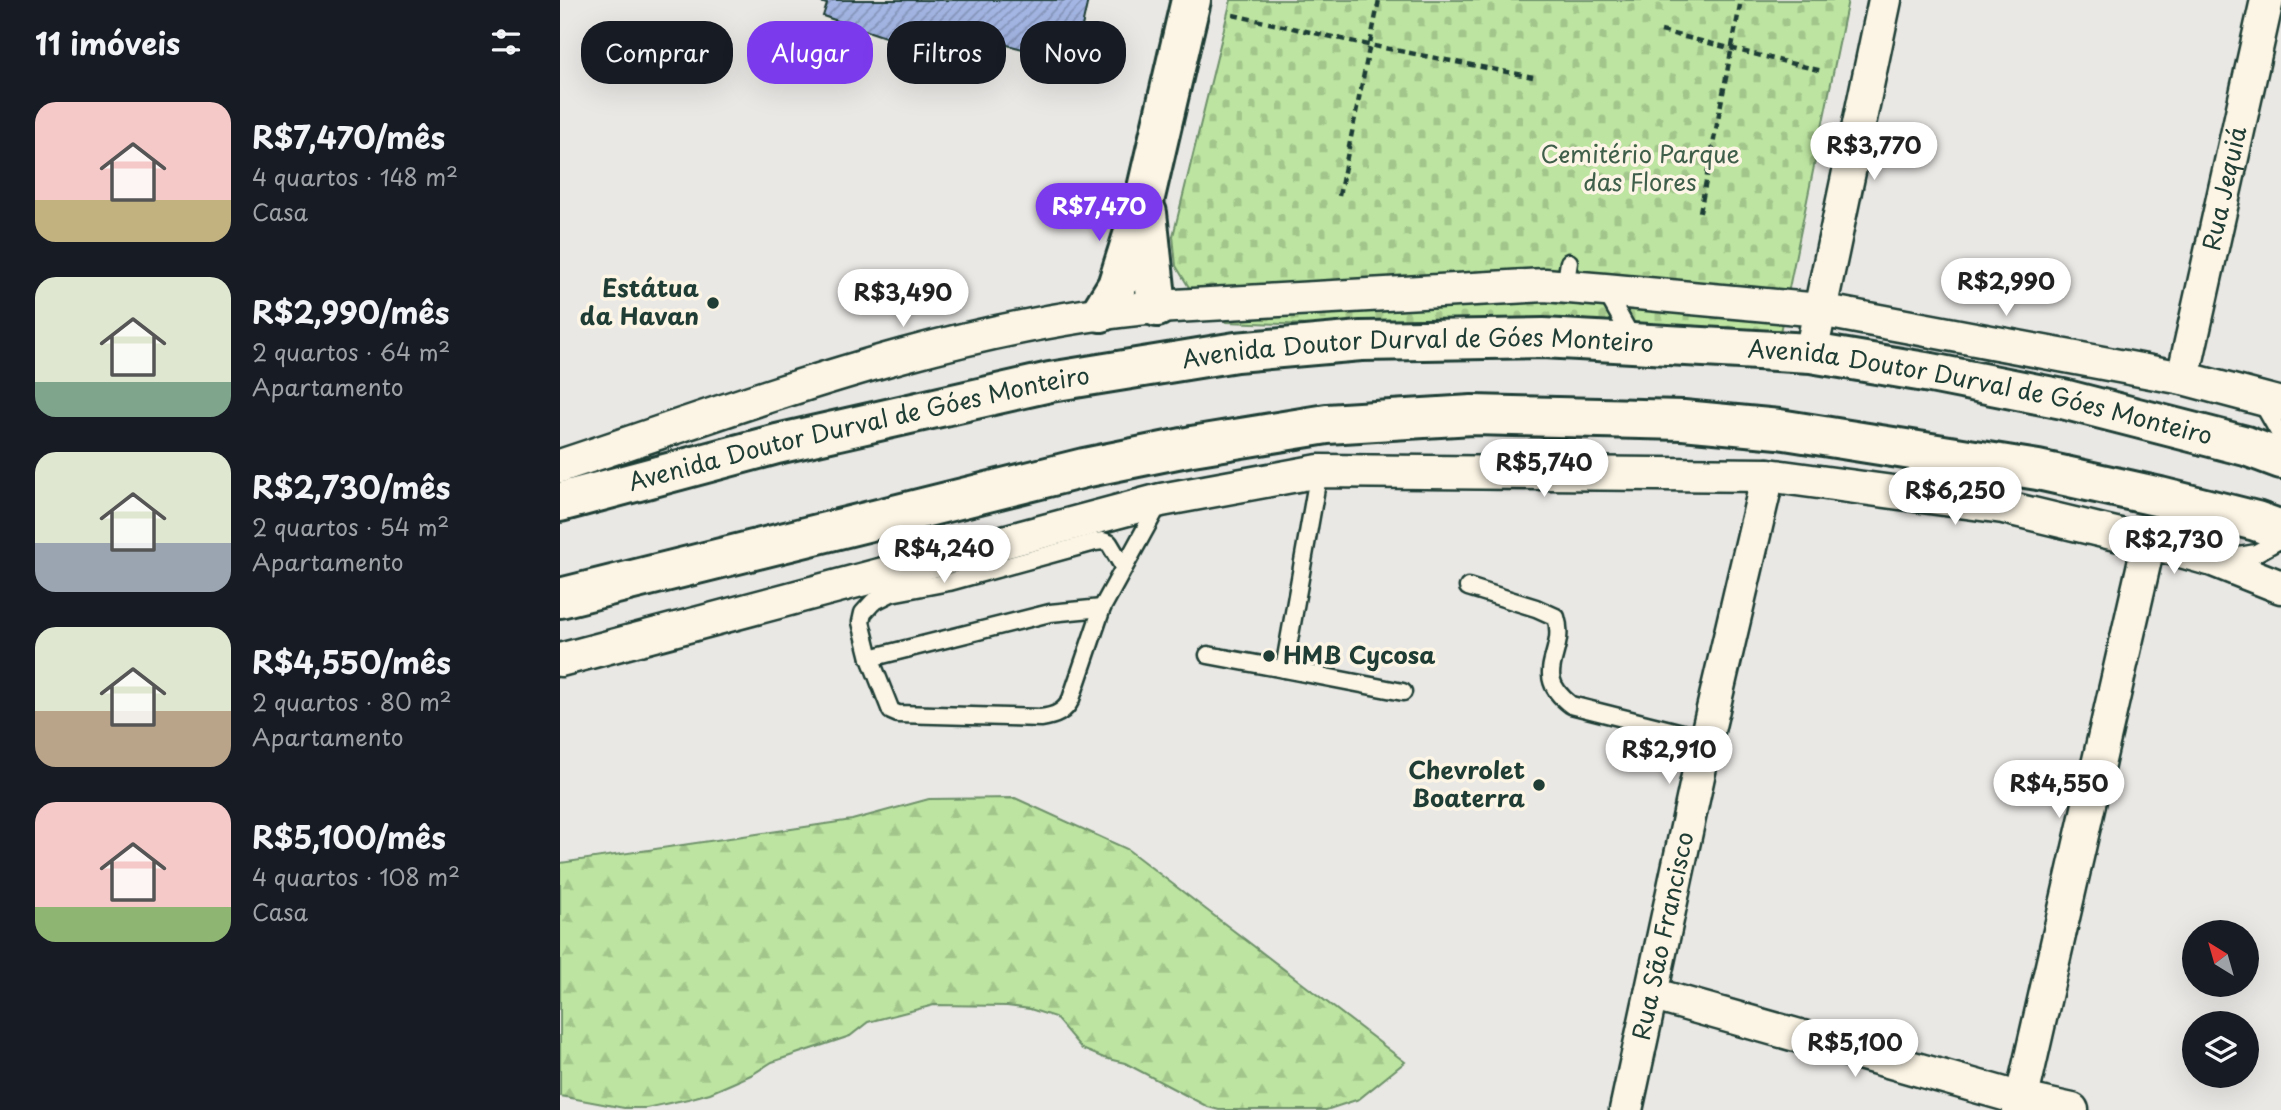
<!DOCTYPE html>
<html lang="pt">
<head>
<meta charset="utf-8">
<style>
	:root { --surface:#171b24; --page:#20242c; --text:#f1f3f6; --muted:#9ea1a6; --accent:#7c3aed }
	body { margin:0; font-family:"Playpen Sans",sans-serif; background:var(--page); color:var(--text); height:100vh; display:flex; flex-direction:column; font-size:26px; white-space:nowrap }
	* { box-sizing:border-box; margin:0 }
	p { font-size:23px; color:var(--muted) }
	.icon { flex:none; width:38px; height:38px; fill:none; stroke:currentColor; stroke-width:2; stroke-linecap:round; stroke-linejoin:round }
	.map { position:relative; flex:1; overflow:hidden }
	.drawer { display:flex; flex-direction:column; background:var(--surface); width:560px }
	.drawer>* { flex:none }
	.guide { position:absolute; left:21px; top:21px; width:665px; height:63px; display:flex; gap:14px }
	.needle { width:46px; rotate:323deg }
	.buttons { position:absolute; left:1622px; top:920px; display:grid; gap:14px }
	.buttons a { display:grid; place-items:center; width:77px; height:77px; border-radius:50%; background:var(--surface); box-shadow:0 7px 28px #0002; font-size:35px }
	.price { position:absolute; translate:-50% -60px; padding:0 16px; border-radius:24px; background:#fff; color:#222; font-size:23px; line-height:46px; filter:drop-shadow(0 2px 4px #0008) }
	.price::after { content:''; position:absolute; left:50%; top:42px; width:21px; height:16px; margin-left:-10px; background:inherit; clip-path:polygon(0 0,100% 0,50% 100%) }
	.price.selected { background:var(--accent); color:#fff }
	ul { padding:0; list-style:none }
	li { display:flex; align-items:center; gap:21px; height:175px; padding:0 35px }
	li span { display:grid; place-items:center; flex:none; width:196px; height:140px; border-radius:21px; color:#555 }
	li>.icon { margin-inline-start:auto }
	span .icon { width:84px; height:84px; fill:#fffc; stroke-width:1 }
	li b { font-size:30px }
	h2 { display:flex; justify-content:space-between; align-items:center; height:84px; padding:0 35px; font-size:30px }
	.chip { padding:0 24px; border-radius:28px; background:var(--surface); box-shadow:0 7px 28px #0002; font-size:24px; line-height:63px }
	.chip.selected { background:var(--accent); color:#fff }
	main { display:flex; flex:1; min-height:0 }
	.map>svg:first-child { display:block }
</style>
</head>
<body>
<main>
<section class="drawer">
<h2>11 imóveis<svg class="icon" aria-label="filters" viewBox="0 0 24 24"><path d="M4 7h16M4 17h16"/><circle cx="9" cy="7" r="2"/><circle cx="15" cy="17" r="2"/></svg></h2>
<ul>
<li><span style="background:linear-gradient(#f6c9c9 70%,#c2b280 0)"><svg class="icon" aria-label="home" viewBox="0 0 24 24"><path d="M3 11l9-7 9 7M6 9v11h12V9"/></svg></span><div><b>R$7,470/mês</b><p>4 quartos · 148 m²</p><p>Casa</p></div></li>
<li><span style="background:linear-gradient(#dfe7d0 75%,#7fa58c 0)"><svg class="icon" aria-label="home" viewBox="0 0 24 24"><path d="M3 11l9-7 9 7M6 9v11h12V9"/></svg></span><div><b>R$2,990/mês</b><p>2 quartos · 64 m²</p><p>Apartamento</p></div></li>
<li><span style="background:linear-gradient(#dfe7d0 65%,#9aa5b1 0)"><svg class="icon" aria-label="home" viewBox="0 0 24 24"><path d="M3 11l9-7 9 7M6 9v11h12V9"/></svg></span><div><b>R$2,730/mês</b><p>2 quartos · 54 m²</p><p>Apartamento</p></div></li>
<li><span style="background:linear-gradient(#dfe7d0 60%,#b9a48a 0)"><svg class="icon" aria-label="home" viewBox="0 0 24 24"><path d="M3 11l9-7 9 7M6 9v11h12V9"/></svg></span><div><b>R$4,550/mês</b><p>2 quartos · 80 m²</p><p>Apartamento</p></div></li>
<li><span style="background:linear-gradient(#f6c9c9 75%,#8fb573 0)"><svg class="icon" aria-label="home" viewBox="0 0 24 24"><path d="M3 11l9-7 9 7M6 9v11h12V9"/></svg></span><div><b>R$5,100/mês</b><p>4 quartos · 108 m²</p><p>Casa</p></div></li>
</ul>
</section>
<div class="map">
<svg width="1721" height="1110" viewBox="0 0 1721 1110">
	<defs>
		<pattern id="forest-firs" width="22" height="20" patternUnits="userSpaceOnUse" patternTransform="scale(1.75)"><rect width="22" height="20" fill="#bde5a1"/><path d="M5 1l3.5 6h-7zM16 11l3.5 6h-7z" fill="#a2c58b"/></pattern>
		<pattern id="cemetery-stones" width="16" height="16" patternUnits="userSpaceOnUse" patternTransform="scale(1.75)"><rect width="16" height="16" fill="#bde5a1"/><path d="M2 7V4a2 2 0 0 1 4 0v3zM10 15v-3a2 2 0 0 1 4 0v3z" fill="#a2c58b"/></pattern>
		<pattern id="building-hatch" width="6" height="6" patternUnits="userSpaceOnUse" patternTransform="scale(1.75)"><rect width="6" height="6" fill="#a4b6e4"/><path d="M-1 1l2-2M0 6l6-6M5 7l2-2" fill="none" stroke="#8595ba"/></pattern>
	</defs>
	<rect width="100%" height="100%" fill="#eae8e5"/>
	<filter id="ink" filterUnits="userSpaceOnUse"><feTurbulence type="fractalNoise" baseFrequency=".0143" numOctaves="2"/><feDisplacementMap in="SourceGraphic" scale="14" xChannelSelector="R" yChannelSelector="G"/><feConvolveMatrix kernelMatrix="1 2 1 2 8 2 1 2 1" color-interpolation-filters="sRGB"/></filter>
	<g filter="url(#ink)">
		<path fill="url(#forest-firs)" stroke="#6e916a" stroke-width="2" d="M455,798L567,849L845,1062L799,1099L766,1110H659L648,1107L565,1063L544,1058L522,1049L495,1017L470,1009L447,1006L374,1005L308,1022L290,1036L212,1062L193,1074L173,1083L150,1093L128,1099L86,1108H64L0,1096V863L292,820L369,799Z"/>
		<path fill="url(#cemetery-stones)" stroke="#6e916a" stroke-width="2" d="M671,0H1288L1218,342L666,322L635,297L616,266L613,236Z"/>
		<path fill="url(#building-hatch)" stroke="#1f3d34" stroke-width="2" d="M253,0H528L514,62L439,43L432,60L343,43L263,16L267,4Z"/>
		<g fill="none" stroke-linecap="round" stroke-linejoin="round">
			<defs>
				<g id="service">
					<path d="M1005,287L1009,262"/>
					<path d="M1045,290L1073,340"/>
					<path d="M1700,399L1721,436"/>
					<path d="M759,471L724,669L843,692"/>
					<path d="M1662,559L1696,553L1721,539"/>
					<path d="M564,568L549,543L543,541L535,542L389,582L331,593L313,602L303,613L301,622L310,658L331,711L338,714L481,718C495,716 505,712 511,699L542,608L600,502"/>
					<path d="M908,587L976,608L996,617C1008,654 969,673 1011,705L1146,739"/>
					<path d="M648,655L724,669"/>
					<path d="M310,658L490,613L542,608"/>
				</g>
				<g id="minor">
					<path d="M1251,353L1325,0"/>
					<path id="s1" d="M1623,378L1707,0"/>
					<path d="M0,466C194,402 392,325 597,307L985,285L1045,290L1260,310L1623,378L1721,404"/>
					<path d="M0,660L601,500L759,471L1208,475L1443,507L1589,542L1653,560L1721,587"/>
					<path d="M1091,994L1462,1099L1512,1110"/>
					<path id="s2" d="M1066,1110L1146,739L1208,475"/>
					<path d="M1459,1110L1589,542"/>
				</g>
				<g id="tertiary">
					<path d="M587,213L597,307"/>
					<path d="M541,312L557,286L585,197L631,0"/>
				</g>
				<g id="trunk">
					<path id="s3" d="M0,502L217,444L490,382L676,352L801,341L983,338L1251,353L1371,373L1503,399L1686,446L1721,459"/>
					<path d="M0,598L524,468L632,446L767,424L912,415L1123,420L1219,429L1478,470L1600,497L1696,521L1721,530"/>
				</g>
			</defs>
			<use href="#service" stroke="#1f3d34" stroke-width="21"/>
			<use href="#minor" stroke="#1f3d34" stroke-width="37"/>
			<use href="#tertiary" stroke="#1f3d34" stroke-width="44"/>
			<use href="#trunk" stroke="#1f3d34" stroke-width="44"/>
			<g stroke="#1f3d34" stroke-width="4.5" stroke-dasharray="7 5" stroke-linecap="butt">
				<path d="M673,15L809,45L973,77"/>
				<path d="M1101,31L1262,71"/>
				<path d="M779,196L819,0"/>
				<path d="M1140,212L1181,0"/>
			</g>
			<use href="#service" stroke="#fcf5e5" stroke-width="16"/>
			<use href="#minor" stroke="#fcf5e5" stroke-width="32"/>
			<use href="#tertiary" stroke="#fcf5e5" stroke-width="38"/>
			<use href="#trunk" stroke="#fcf5e5" stroke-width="38"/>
		</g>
	</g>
	<g fill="#1f3d34" stroke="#fcf5e5" stroke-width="2.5">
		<circle cx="153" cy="303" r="7"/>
		<circle cx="709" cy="656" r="7"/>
		<circle cx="979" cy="785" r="7"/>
	</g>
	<g text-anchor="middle" stroke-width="7" stroke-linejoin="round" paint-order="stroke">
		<g font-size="24" fill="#3f5f4a" stroke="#fcf5e5">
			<text x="1080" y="163">Cemitério Parque<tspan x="1080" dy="28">das Flores</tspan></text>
		</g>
		<g font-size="24" fill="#1f3d34" stroke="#fcf5e5">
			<text dy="8" stroke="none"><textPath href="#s1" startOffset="194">Rua Jequiá</textPath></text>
			<text dy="8" stroke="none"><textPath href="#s3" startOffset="875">Avenida Doutor Durval de Góes Monteiro</textPath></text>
			<text dy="8" stroke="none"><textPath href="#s3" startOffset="1442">Avenida Doutor Durval de Góes Monteiro</textPath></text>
			<text dy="8" stroke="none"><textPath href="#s3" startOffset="308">Avenida Doutor Durval de Góes Monteiro</textPath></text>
			<text dy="8" stroke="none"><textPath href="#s2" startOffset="178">Rua São Francisco</textPath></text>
		</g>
		<g font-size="24" font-weight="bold" fill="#1f3d34" stroke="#fcf5e5" text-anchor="end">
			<text x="139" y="297">Estátua<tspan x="139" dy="28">da Havan</tspan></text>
			<text x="723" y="664" text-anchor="start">HMB Cycosa</text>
			<text x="965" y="779">Chevrolet<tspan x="965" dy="28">Boaterra</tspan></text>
		</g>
	</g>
</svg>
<div class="buttons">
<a><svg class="needle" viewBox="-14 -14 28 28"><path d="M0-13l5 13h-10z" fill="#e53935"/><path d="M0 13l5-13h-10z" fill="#9ea1a6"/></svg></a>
<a><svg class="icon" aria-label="layers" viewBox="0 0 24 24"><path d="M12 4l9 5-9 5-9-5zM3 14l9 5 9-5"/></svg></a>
</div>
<b class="price" style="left:1314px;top:182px">R$3,770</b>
<b class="price selected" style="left:539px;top:243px">R$7,470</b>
<b class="price" style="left:1446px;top:318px">R$2,990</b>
<b class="price" style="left:343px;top:329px">R$3,490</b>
<b class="price" style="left:984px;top:499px">R$5,740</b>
<b class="price" style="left:1395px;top:527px">R$6,250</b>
<b class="price" style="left:1614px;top:576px">R$2,730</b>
<b class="price" style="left:384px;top:585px">R$4,240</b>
<b class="price" style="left:1109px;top:786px">R$2,910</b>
<b class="price" style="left:1499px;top:820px">R$4,550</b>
<b class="price" style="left:1295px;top:1079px">R$5,100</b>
<div class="guide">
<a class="chip">Comprar</a>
<a class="chip selected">Alugar</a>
<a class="chip">Filtros</a>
<a class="chip">Novo</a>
</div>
</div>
</main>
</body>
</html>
